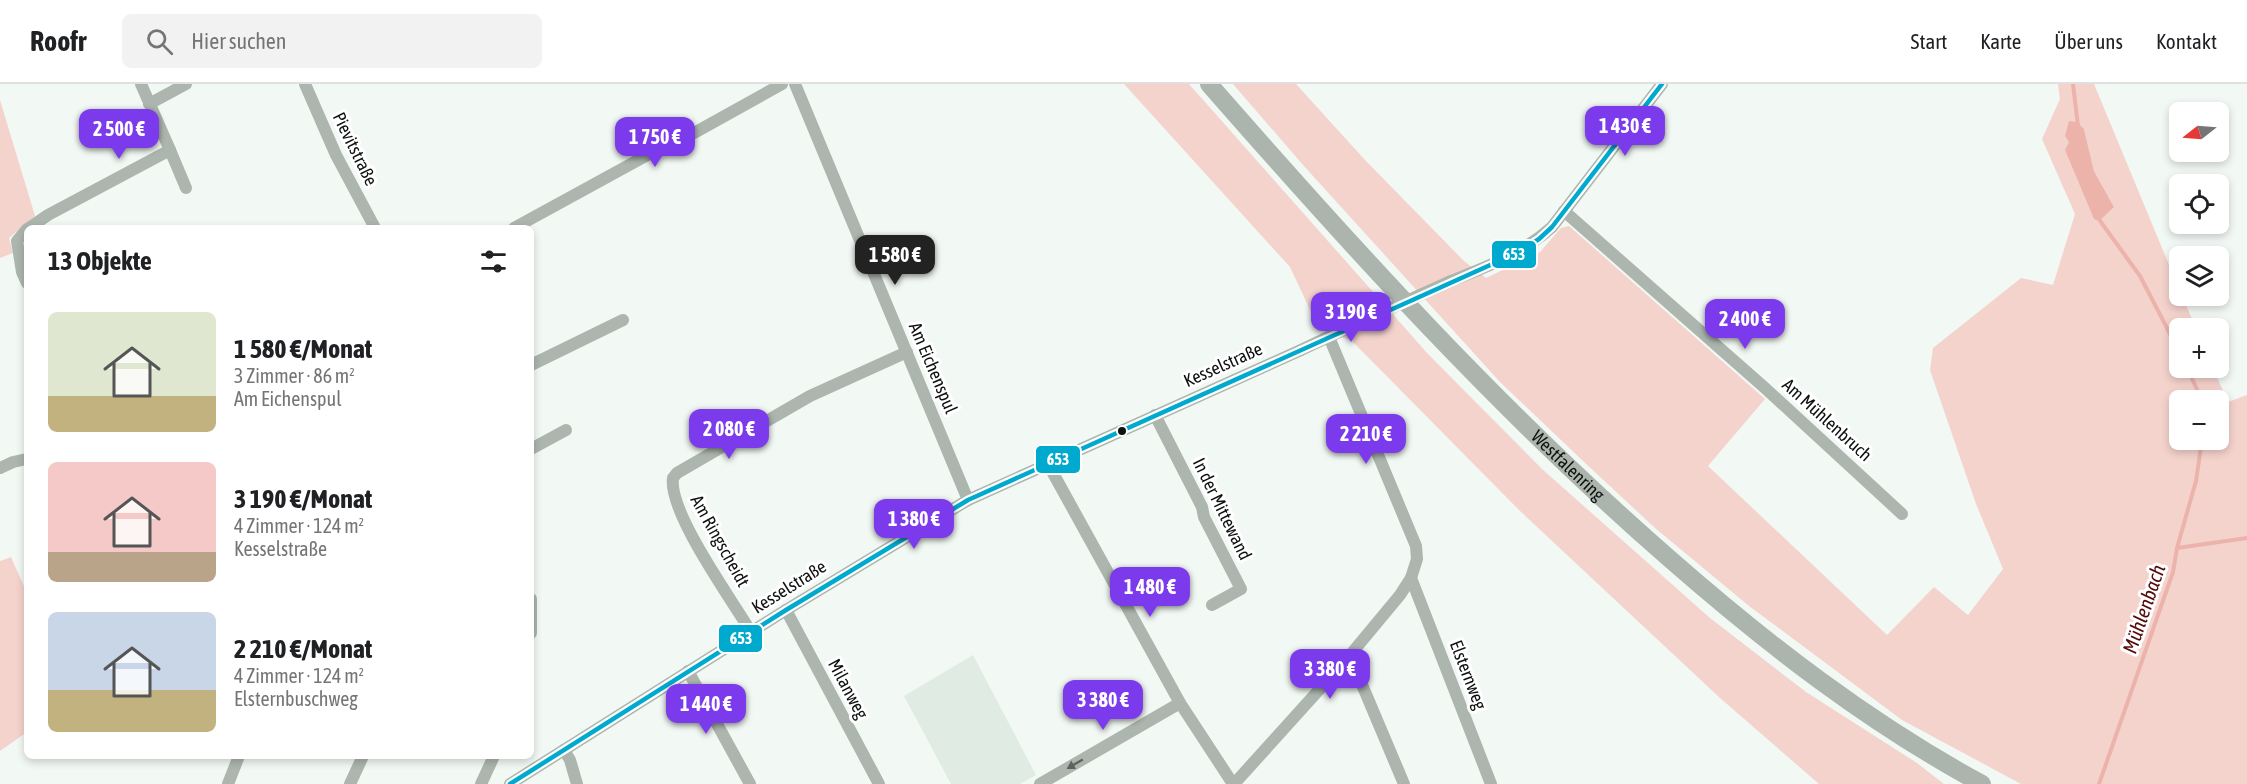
<!DOCTYPE html>
<html lang="de">
<head>
<meta charset="utf-8">
<style>
	:root { --surface:#fff; --page:#f2f2f2; --text:#202124; --muted:#757577; --line:#e0e0e0; --accent:#7c3aed }
	body { margin:0; font-family:"Asap Condensed",sans-serif; background:var(--page); color:var(--text); height:100vh; display:flex; flex-direction:column; font-size:22px; white-space:nowrap }
	* { box-sizing:border-box; margin:0 }
	p { font-size:20px; color:var(--muted) }
	.icon { flex:none; width:33px; height:33px; fill:none; stroke:currentColor; stroke-width:2; stroke-linecap:round; stroke-linejoin:round }
	.map { position:relative; flex:1; overflow:hidden }
	.panel { position:absolute; left:24px; top:141px; width:510px; height:534px; display:flex; flex-direction:column; background:var(--surface); border-radius:9px; box-shadow:0 3px 9px #0003 }
	.panel>* { flex:none }
	.needle { width:39px; rotate:253deg }
	.buttons { position:absolute; left:2169px; top:18px; display:grid; gap:12px }
	.buttons a { display:grid; place-items:center; width:60px; height:60px; border-radius:9px; background:var(--surface); box-shadow:0 3px 9px #0003; font-size:30px }
	.price { position:absolute; translate:-50% -51px; padding:0 14px; border-radius:12px; background:var(--accent); color:#fff; font-size:20px; line-height:39px; filter:drop-shadow(0 2px 3px #0008) }
	.price::after { content:''; position:absolute; left:50%; top:36px; width:18px; height:14px; margin-left:-9px; background:inherit; clip-path:polygon(0 0,100% 0,50% 100%) }
	.price.on { background:#222; color:#fff }
	ul { padding:0; list-style:none }
	li { display:flex; align-items:center; gap:18px; height:150px; padding:0 24px }
	li span { display:grid; place-items:center; flex:none; width:168px; height:120px; border-radius:9px; color:#555 }
	li>.icon { margin-inline-start:auto }
	span .icon { width:72px; height:72px; fill:#fffc; stroke-width:1 }
	li b { font-size:26px }
	h2 { display:flex; justify-content:space-between; align-items:center; height:72px; padding:0 24px; font-size:26px }
	header { display:flex; align-items:center; gap:36px; box-sizing:border-box; height:84px; padding:0 30px; background:var(--surface); border-bottom:2px solid var(--line) }
	header strong { font-size:28px }
	nav { display:flex; gap:33px; margin-inline-start:auto; font-size:21px }
	.search { width:420px; height:54px; background:var(--page); display:flex; align-items:center; gap:15px; box-sizing:border-box; padding:0 21px; border-radius:9px; color:var(--muted); font-size:22px }
	.map>svg:first-child { display:block }
</style>
</head>
<body>
<header>
<strong>Roofr</strong>
<div class="search"><svg class="icon" aria-label="search" viewBox="0 0 24 24"><circle cx="10" cy="10" r="6"/><path d="M15 15l6 6"/></svg>Hier suchen</div>
<nav><a>Start</a><a>Karte</a><a>Über uns</a><a>Kontakt</a></nav>
</header>
<div class="map">
<svg width="2247" height="700" viewBox="0 0 2247 700">
	<rect width="100%" height="100%" fill="#f2f8f4"/>
	<path fill="#e0ece3" d="M973,571L1036,691L1020,700H951L904,612Z"/>
	<g fill="#f5d3cd" fill-rule="evenodd">
		<path d="M1124,0H1189L1428,270L1542,385L1710,534L1806,608L1917,679L1944,700H1819L1720,614L1519,426L1351,256L1319,245L1290,183Z"/>
		<path d="M1233,0H1296L1365,76L1464,177L1486,194L1540,168L1561,144L1569,142L1765,315L1708,382L1887,551L1934,503L1968,531L2003,485L1976,420L1930,286L1933,264L2021,194L2053,201L2075,130L2042,55L2060,15L2058,0H2094L2179,205L2180,212H2182L2196,244H2180V284H2213L2228,318L2247,311V700H2021L1902,636L1749,522L1655,444L1583,377L1500,298L1303,81ZM2084,45L2094,87L2114,123L2069,58ZM2180,316H2218V356H2180Z"/>
		<path d="M0,16L35,132L9,154L13,169L0,174Z"/>
		<path d="M11,473L27,509V648L0,667V477Z"/>
	</g>
	<path fill="#ecb3ab" d="M2069,37L2077,38L2084,45L2094,87L2114,123L2099,137L2094,135L2065,66L2069,58L2065,52Z"/>
	<g fill="none" stroke-linecap="round" stroke-linejoin="round">
		<g stroke="#ecb3ab" stroke-width="4">
			<path d="M2073,0L2078,42"/>
			<path d="M2098,134L2140,192L2180,269"/>
			<path d="M2187,284L2202,316"/>
			<path d="M2177,464L2247,454"/>
			<path d="M2099,700L2173,488L2177,464L2196,397L2202,356"/>
		</g>
		<g stroke="#acb5ae" stroke-width="12">
			<path d="M141,0L170,66"/>
			<path d="M305,0L336,71L375,144"/>
			<path d="M795,0L968,416"/>
			<path d="M149,20L186,0"/>
			<path d="M1564,127L1765,304L1902,430"/>
			<path d="M29,144L48,131L170,66L186,104"/>
			<path d="M514,144L684,51L694,49L782,0"/>
			<path d="M27,145L17,157L22,188L27,199"/>
			<path d="M1451,197C1487,183 1523,169 1552,143L1662,0"/>
			<path d="M531,281L623,236"/>
			<path d="M1155,331L1202,423L1204,433L1241,505L1212,521"/>
			<path d="M531,365L566,346"/>
			<path d="M1048,380L1180,619L1233,700"/>
			<path d="M0,384L13,378L27,375"/>
			<path d="M1411,494L1491,700"/>
			<path d="M531,515V549"/>
			<path d="M786,526L879,700"/>
			<path d="M751,548C732,516 668,428 673,394L677,389L810,312L907,268"/>
			<path d="M1346,576L1355,584L1404,700"/>
			<path d="M688,587L750,700"/>
			<path d="M564,666L570,676L577,700"/>
			<path d="M228,700L239,672"/>
			<path d="M350,700L363,672"/>
			<path d="M481,700L494,672"/>
			<path d="M510,700L786,526L968,416L1301,266L1360,238"/>
			<path d="M1040,700L1180,619"/>
			<path d="M1234,700L1346,576L1400,511L1411,494L1417,475L1416,462L1329,253"/>
		</g>
		<path stroke="#abb4ad" stroke-width="18" id="s1" d="M1209,0C1355,167 1503,330 1671,476C1767,560 1869,639 1982,700"/>
		<path stroke="#acb5ae" stroke-width="12" d="M1360,238L1451,197"/>
		<defs>
			<path id="bus-1" d="M510,700L786,526L968,416L1517,169L1539,155L1552,143L1662,0"/>
		</defs>
		<use href="#bus-1" stroke="#fff" stroke-width="9"/>
		<use href="#bus-1" stroke="#00a9ce" stroke-width="4.5"/>
	</g>
	<defs><path id="oneway-solid" d="M-6-.8H1V-3.2L6.5 0L1 3.2V.8H-6Z" transform="scale(1.5)"/></defs>
	<use fill="#5d635e" href="#oneway-solid" transform="translate(1075 680) rotate(150)"/>
	<circle fill="#0e110f" stroke="#fff" stroke-width="2" cx="1122" cy="347" r="5"/>
	<g text-anchor="middle" stroke-width="6" stroke-linejoin="round" paint-order="stroke">
		<g font-size="18" fill="#0e110f" stroke="#fff">
			<text transform="translate(355 65) rotate(64)" y="6">Pievitstraße</text>
			<text transform="translate(1223 281) rotate(-24)" y="6">Kesselstraße</text>
			<text transform="translate(933 284) rotate(67)" y="6">Am Eichenspul</text>
			<text transform="translate(1827 336) rotate(42)" y="6">Am Mühlenbruch</text>
			<text dy="6" stroke="none"><textPath href="#s1" startOffset="524">Westfalenring</textPath></text>
			<text transform="translate(1222 425) rotate(64)" y="6">In der Mittewand</text>
			<text transform="translate(720 457) rotate(61)" y="6">Am Ringscheidt</text>
			<text transform="translate(789 503) rotate(-32)" y="6">Kesselstraße</text>
			<text transform="translate(1468 591) rotate(69)" y="6">Elsternweg</text>
			<text transform="translate(848 605) rotate(62)" y="6">Milanweg</text>
		</g>
		<g font-size="20" font-style="italic" fill="#550a0a" stroke="#fff">
			<text transform="translate(2144 525) rotate(-71)" y="7">Mühlenbach</text>
		</g>
	</g>
	<g stroke="#fff" stroke-width="2">
		<rect x="1491" y="156" width="46" height="29" rx="6" fill="#00a9ce"/>
		<rect x="1035" y="361" width="46" height="29" rx="6" fill="#00a9ce"/>
		<rect x="718" y="540" width="45" height="29" rx="6" fill="#00a9ce"/>
	</g>
	<g font-size="16" text-anchor="middle" font-weight="bold" fill="#fff">
		<text x="1514" y="176">653</text>
		<text x="1058" y="381">653</text>
		<text x="741" y="560">653</text>
	</g>
</svg>
<div class="buttons">
<a><svg class="needle" viewBox="-14 -14 28 28"><path d="M0-13l5 13h-10z" fill="#e53935"/><path d="M0 13l5-13h-10z" fill="#757577"/></svg></a>
<a><svg class="icon" aria-label="locate" viewBox="0 0 24 24"><circle cx="12" cy="12" r="6"/><path d="M12 2v4M12 18v4M2 12h4M18 12h4"/></svg></a>
<a><svg class="icon" aria-label="layers" viewBox="0 0 24 24"><path d="M12 4l9 5-9 5-9-5zM3 14l9 5 9-5"/></svg></a>
<a>+</a>
<a>−</a>
</div>
<b class="price" style="left:1625px;top:73px">1 430 €</b>
<b class="price" style="left:119px;top:76px">2 500 €</b>
<b class="price" style="left:655px;top:84px">1 750 €</b>
<b class="price on" style="left:895px;top:202px">1 580 €</b>
<b class="price" style="left:1351px;top:259px">3 190 €</b>
<b class="price" style="left:1745px;top:266px">2 400 €</b>
<b class="price" style="left:729px;top:376px">2 080 €</b>
<b class="price" style="left:1366px;top:381px">2 210 €</b>
<b class="price" style="left:914px;top:466px">1 380 €</b>
<b class="price" style="left:1150px;top:534px">1 480 €</b>
<b class="price" style="left:1330px;top:616px">3 380 €</b>
<b class="price" style="left:1103px;top:647px">3 380 €</b>
<b class="price" style="left:706px;top:651px">1 440 €</b>
<section class="panel">
<h2>13 Objekte<svg class="icon" aria-label="filters" viewBox="0 0 24 24"><path d="M4 7h16M4 17h16"/><circle cx="9" cy="7" r="2"/><circle cx="15" cy="17" r="2"/></svg></h2>
<ul>
<li><span style="background:linear-gradient(#dfe7d0 70%,#c2b280 0)"><svg class="icon" aria-label="home" viewBox="0 0 24 24"><path d="M3 11l9-7 9 7M6 9v11h12V9"/></svg></span><div><b>1 580 €/Monat</b><p>3 Zimmer · 86 m²</p><p>Am Eichenspul</p></div></li>
<li><span style="background:linear-gradient(#f6c9c9 75%,#b9a48a 0)"><svg class="icon" aria-label="home" viewBox="0 0 24 24"><path d="M3 11l9-7 9 7M6 9v11h12V9"/></svg></span><div><b>3 190 €/Monat</b><p>4 Zimmer · 124 m²</p><p>Kesselstraße</p></div></li>
<li><span style="background:linear-gradient(#c9d6e8 65%,#c2b280 0)"><svg class="icon" aria-label="home" viewBox="0 0 24 24"><path d="M3 11l9-7 9 7M6 9v11h12V9"/></svg></span><div><b>2 210 €/Monat</b><p>4 Zimmer · 124 m²</p><p>Elsternbuschweg</p></div></li>
</ul>
</section>
</div>
</body>
</html>
